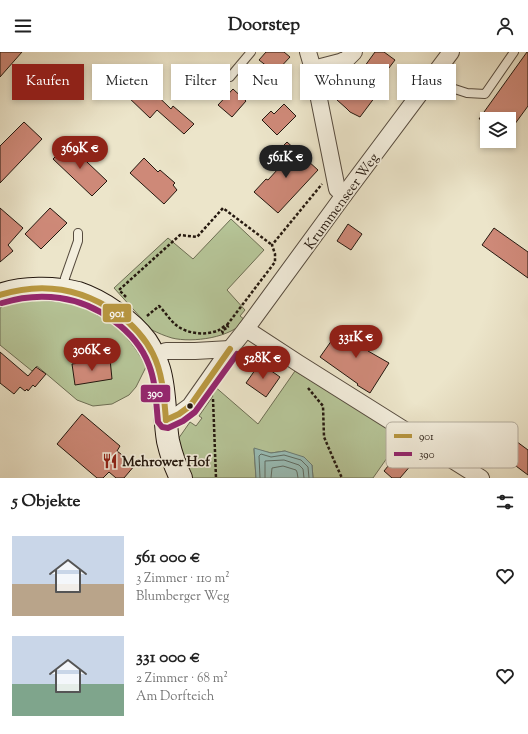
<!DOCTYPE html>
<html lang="de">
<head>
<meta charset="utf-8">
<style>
	:root { --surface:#fff; --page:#f6f6f6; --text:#222; --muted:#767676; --accent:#8f2418 }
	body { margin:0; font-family:"Sorts Mill Goudy",serif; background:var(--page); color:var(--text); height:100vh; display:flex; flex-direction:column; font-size:15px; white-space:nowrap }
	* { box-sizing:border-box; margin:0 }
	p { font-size:13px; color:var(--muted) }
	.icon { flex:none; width:22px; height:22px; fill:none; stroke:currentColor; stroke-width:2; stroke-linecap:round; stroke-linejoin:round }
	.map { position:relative; height:426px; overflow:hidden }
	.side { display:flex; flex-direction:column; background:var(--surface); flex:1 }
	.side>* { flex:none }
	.top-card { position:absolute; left:12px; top:12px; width:504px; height:36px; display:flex; gap:8px }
	.tools { position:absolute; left:480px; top:60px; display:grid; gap:8px }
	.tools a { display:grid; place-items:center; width:36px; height:36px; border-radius:0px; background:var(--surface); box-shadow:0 2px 6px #0003; font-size:20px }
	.price { position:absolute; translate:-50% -34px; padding:0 9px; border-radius:14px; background:var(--accent); color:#fff; font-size:13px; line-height:26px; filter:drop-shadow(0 1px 2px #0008) }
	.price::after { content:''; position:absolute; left:50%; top:24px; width:12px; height:9px; margin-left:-6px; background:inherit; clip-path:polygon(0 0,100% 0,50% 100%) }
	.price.on { background:#222; color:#fff }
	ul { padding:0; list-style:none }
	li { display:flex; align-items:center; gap:12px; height:100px; padding:0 12px }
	li span { display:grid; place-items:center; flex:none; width:112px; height:80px; border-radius:0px; color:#555 }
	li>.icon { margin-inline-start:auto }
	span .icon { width:48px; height:48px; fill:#fffc; stroke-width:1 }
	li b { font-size:17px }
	h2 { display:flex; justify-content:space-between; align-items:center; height:48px; padding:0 12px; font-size:17px }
	.pill { padding:0 14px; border-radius:0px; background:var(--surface); box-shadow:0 2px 6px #0003; font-size:14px; line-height:36px }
	.pill.on { background:var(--accent); color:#fff }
	header { display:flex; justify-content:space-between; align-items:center; height:52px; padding:0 12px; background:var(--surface); font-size:18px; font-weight:800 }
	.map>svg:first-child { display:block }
</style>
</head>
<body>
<header><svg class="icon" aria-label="menu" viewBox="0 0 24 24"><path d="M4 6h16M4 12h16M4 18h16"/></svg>Doorstep<svg class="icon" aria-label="person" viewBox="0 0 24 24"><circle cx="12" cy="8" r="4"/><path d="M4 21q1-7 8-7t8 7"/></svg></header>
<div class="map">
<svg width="528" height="426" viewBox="0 0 528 426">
	<rect width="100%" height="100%" fill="#ece5ca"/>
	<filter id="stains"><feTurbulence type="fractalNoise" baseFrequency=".005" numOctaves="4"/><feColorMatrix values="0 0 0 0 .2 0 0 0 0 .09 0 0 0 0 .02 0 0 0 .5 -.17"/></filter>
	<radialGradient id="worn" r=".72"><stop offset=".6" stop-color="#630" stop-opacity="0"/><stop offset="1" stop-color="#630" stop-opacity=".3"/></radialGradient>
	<g fill="#b6c598" stroke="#6d6e54">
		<path d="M231,167L264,198L227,238L245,258L240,264L245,268C232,286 192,291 172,286C165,284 158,281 152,278L114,236L168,186L193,207Z"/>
		<path d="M32,248C48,249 65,249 81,254C109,263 134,289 146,315L136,335L129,343L112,352L93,354L77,348L37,314L32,319L0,293V256C11,250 20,249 32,248Z"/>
		<path d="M295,319L377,369L401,386L373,426H313L312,413L285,399L271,401L254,397L256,426H190L176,390L190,370L196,374L202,366L199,364L213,344L209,339L213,333L258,372Z"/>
	</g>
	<path fill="#99bfb9" stroke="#6a7c75" d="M254,396L271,401L285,399L304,405L312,413L313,426H256Z"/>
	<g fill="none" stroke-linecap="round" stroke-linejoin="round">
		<g stroke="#5e6c64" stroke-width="1">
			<path d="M260,426L259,404L261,402L271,405L284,403L301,408L308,415L309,426"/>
			<path d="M265,426V409L284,408L299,413L303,417L304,426"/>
			<path d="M271,426L272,416L283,414L296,418L297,420L298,426"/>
		</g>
	</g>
	<g fill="#ce8978" stroke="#24180f">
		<path d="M0,0H22L0,25Z"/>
		<path d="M266,0H284L290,5L277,19L270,13L268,15L259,8Z"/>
		<path d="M375,0H384L395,8L370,41L375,45L360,65L350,60L346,56L337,48L336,41L348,25L354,29Z"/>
		<path d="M527,0H528V54L509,80V67H479Z"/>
		<path d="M187,17L202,30L193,40L186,34L184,36L176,29Z"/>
		<path d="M141,28L171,57L173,54L194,72L184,82L157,58L150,66L126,43Z"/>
		<path d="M233,37L246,49L232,65L218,53Z"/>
		<path d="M284,52L296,64L277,83L262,68L271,59L274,62Z"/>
		<path d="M24,70L42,87L0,131V94Z"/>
		<path d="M287,90L318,118L278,161L254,140L266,127L268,128L288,106L279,98Z"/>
		<path d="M68,92L107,129L92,144L53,107Z"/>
		<path d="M144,106L158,120L160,118L175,131L173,133L177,138L164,152L130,121Z"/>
		<path d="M0,156L23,176L8,193L13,199L0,210Z"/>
		<path d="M50,156L67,171L41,197L25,182Z"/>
		<path d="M348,172L362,182L351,198L337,189Z"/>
		<path d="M494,176L528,200V226L482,193Z"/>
		<path d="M351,274L375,289L368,299L389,311L370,341L357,333L358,332L320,305L332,288L339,293Z"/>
		<path d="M0,300L28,324L36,315L46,322L35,335L33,333L28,339L27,337L25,339L20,335L14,342L0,331Z"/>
		<path d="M110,307L112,327L75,333L72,312Z"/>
		<path d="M260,311L280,325L266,345L246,331Z"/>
		<path d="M82,362L120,394L117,399L135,413L124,426H116L109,420L103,426H97L57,392Z"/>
		<path d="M497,375L528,398V423L485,391Z"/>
		<path d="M404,393L418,405L400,426H392L384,419L397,403H396Z"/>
	</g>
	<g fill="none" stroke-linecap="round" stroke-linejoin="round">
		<defs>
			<g id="service">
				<path d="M230,25L251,0"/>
				<path d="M430,29L467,41L485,42L514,0"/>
				<path d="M63,238L65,226L78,189V181"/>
			</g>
			<g id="minor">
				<path d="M308,0L313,17L337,137L344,143"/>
				<path d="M313,17L340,10L347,7L354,0"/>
				<path d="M246,277L298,311L481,426"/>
				<path d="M154,303L166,299H195L230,297"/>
				<path d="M166,368L179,362L190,354L230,297L246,277L344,143L451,0"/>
			</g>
			<path id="secondary" d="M0,243C22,235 55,235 78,241C102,249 131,269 146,289C152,298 156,307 159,317C166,340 164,365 168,389C171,402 175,414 181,426"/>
		</defs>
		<use href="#service" stroke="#564b3e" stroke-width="10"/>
		<use href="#minor" stroke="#564b3e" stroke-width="18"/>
		<use href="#secondary" stroke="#24180f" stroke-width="24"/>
		<g stroke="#24180f" stroke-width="2.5" stroke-dasharray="3 2" stroke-linecap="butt">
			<path d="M126,245L119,238L180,183L197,185L223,156L272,193"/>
			<path d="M147,264L159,254C165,260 170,268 176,273C187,282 206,284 219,278C221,277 224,274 227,273L228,275L222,279L223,281H224"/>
			<path d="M227,273L275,210V202L272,193L322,132"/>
			<path d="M242,304L250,310L248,312L253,316L262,304"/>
			<path d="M308,336L323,354L324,385L336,413L342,426"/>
			<path d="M213,347L216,426"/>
		</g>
		<use href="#service" stroke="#f3eedd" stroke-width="8"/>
		<use href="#minor" stroke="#f3eedd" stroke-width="16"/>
		<use href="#secondary" stroke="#f3eedd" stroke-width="22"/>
		<defs>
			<g id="bus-1">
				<path d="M0,243C41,230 81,236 117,261C132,272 145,286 153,302C163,322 164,346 166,368"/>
				<path d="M166,368L179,362L190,354L230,297"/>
			</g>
			<path id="bus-2" d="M2,251C21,245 40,243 60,246C96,251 136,278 149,313C156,331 156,351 158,370L162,375L168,376L183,369L195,360L237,302"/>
		</defs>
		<use href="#bus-1" stroke="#f3eedd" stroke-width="9"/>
		<use href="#bus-2" stroke="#f3eedd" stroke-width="9"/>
		<use href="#bus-1" stroke="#b89740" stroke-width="6"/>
		<use href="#bus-2" stroke="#95276e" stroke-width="6"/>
	</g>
	<defs>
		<symbol id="restaurant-bare" viewBox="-9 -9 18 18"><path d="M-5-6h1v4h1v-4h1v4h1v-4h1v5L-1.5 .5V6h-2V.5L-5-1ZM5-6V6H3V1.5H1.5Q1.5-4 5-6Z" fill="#8f2418" stroke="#f3eedd" stroke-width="2.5" paint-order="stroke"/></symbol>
	</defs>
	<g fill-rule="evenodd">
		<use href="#restaurant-bare" x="99" y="398" width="22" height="22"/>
	</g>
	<circle fill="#24180f" stroke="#f3eedd" stroke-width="1.5" cx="190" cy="354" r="3.5"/>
	<g text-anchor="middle" stroke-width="3.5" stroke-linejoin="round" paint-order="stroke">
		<g font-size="14" fill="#24180f" stroke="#f3eedd">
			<text transform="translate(341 149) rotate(-54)" y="5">Krummenseer Weg</text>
		</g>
		<g font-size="14" font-weight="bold" fill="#24180f" stroke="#f3eedd" text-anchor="start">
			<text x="122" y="414">Mehrower Hof</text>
		</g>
	</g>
	<rect x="386" y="370" width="132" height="46" rx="6" fill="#f3eedd" stroke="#b5ae9f" stroke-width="1"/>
	<rect x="394" y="382" width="18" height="4" fill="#b89740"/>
	<rect x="394" y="400" width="18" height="4" fill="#95276e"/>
	<g font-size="11" fill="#24180f">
		<text x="419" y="388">901</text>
		<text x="419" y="406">390</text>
	</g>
	<g stroke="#f3eedd" stroke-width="1.5">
		<rect x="102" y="251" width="30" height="20" rx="4" fill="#b89740"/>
		<rect x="140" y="332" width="31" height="19" rx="4" fill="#95276e"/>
	</g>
	<g font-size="11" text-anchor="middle" font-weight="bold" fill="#fff">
		<text x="117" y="265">901</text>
		<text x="155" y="345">390</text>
	</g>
	<rect width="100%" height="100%" filter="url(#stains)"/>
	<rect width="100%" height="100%" fill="url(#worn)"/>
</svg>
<div class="tools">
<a><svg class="icon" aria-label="layers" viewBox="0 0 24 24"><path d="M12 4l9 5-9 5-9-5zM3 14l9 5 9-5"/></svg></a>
</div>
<b class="price" style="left:80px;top:118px">369K €</b>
<b class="price on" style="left:286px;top:127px">561K €</b>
<b class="price" style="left:356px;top:307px">331K €</b>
<b class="price" style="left:92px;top:320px">306K €</b>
<b class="price" style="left:263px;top:328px">528K €</b>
<div class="top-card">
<a class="pill on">Kaufen</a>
<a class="pill">Mieten</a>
<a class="pill">Filter</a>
<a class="pill">Neu</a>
<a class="pill">Wohnung</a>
<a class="pill">Haus</a>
</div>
</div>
<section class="side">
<h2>5 Objekte<svg class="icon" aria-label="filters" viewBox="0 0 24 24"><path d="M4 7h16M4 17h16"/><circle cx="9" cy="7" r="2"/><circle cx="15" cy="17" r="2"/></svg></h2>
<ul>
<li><span style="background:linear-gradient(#c9d6e8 60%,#b9a48a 0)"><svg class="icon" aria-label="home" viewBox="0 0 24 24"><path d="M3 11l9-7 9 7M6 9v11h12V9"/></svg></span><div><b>561 000 €</b><p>3 Zimmer · 110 m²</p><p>Blumberger Weg</p></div><svg class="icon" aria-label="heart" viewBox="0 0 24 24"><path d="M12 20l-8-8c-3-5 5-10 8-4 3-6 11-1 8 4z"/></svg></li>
<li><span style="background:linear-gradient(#c9d6e8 60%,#7fa58c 0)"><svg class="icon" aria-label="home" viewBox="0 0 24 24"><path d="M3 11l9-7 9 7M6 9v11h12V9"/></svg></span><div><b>331 000 €</b><p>2 Zimmer · 68 m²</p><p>Am Dorfteich</p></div><svg class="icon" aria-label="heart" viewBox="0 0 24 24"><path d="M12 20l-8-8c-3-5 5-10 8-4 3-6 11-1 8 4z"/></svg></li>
</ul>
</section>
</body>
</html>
